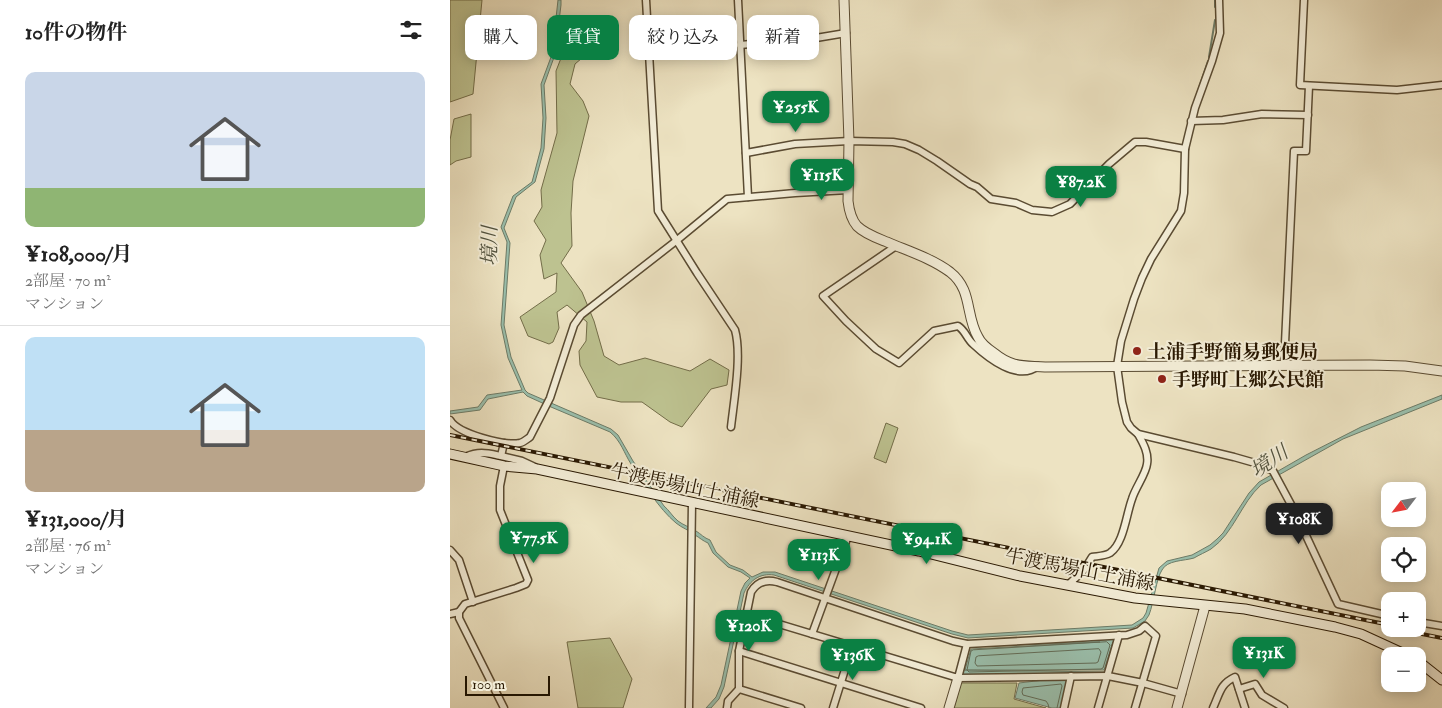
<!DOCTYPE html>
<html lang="ja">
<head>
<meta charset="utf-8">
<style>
	:root { --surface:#fff; --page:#f2f2f2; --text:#222; --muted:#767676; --line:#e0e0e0; --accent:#0b8043 }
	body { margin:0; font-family:"IM FELL Double Pica","Noto Serif JP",serif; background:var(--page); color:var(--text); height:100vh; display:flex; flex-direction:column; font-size:19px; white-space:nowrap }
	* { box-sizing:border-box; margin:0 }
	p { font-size:16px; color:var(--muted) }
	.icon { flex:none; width:28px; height:28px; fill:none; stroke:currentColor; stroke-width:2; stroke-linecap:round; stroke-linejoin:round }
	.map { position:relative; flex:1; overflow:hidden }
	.side { display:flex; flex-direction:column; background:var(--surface); width:450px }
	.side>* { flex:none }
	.guide { position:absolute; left:15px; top:15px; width:475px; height:45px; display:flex; gap:10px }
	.needle { width:32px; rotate:238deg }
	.buttons { position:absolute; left:931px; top:482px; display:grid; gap:10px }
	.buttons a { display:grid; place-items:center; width:45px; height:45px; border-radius:10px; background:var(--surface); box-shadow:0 2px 12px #0003; font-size:25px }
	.scale { position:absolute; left:15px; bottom:12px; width:85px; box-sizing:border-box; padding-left:5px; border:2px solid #291802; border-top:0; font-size:14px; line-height:18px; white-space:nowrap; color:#291802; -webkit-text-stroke:4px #f3edd7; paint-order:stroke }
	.price { position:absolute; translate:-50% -42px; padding:0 11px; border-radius:10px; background:var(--accent); color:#fff; font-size:16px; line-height:32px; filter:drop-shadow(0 1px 2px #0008) }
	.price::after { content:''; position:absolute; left:50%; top:30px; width:15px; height:11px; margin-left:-8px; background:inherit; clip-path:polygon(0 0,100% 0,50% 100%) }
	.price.selected { background:#222; color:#fff }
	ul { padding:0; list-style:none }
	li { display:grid; align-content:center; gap:10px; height:265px; padding:0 25px }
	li+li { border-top:1px solid var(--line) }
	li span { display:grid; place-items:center; height:155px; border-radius:10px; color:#555 }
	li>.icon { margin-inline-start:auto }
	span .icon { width:90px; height:90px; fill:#fffc; stroke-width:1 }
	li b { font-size:21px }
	h2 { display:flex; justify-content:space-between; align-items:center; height:60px; padding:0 25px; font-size:21px }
	.tag { padding:0 18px; border-radius:10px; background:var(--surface); box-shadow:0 2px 12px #0003; font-size:18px; line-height:45px }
	.tag.selected { background:var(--accent); color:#fff }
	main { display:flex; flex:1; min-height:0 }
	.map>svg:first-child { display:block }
</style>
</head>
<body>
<main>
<section class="side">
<h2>10件の物件<svg class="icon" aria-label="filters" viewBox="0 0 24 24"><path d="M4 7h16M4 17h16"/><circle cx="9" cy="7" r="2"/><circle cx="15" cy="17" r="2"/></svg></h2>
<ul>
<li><span style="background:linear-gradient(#c9d6e8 75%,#8fb573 0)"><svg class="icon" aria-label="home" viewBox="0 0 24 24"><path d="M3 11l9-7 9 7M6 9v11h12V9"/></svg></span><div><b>¥108,000/月</b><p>2部屋 · 70 m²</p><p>マンション</p></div></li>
<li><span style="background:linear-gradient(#bfe0f5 60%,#b9a48a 0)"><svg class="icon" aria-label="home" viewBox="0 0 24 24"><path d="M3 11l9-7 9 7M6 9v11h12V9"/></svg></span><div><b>¥131,000/月</b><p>2部屋 · 76 m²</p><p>マンション</p></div></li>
</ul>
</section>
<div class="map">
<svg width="992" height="708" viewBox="0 0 992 708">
	<rect width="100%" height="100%" fill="#ede3c2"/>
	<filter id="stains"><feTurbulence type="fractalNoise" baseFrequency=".004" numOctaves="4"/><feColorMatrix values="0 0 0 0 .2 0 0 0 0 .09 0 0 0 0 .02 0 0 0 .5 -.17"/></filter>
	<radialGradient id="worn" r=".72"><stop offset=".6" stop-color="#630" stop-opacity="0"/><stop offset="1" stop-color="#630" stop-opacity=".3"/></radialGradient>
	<g fill="#bdc290" stroke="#736d49">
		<path d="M0,0H32L23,94L0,102Z"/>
		<path d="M138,17L152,41L125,64L120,84L133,101L139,116L123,181L121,213L122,246L111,263L132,292L144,321L154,356L169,365L195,358L240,371L260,359L279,370L277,385L261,389L232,427L220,422L192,402H171L147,397L130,365L129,351L136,341L137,322L117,305L107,312L109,328L103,342L99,344L78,336L70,317L106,292L107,273L94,279L90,255L96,240L84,221L92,207L91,190L107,133L106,71L113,53L128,34Z"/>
		<path d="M21,114V157L6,161L0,165V140L4,119Z"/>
		<path d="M436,423L448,428L436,463L424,458Z"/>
		<path d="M160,638L182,679L173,708H128L117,642Z"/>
		<path d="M511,683H567L564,699L596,708H504Z"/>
	</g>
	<g fill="#9abfac" stroke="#6d7c68" fill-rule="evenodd">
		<path d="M108,0H111V5L107,37V49L94,85L96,118L94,149L85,182L66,197L54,228L60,243L54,325L61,357L75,390L78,393L161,429L168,435L183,461L214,506C219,510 222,516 228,521C233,525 240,527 246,531C251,534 254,538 260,540L266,552L280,565L293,570L302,577L313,572H325L502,631L518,635L682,625L693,618L696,613L709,568L717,561L742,555L760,545L767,539L773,533L799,493L809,482L856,455L911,427L992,395V399L893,439L811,485C791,503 784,533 761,549C756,552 749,555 744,558C734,561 717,560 712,570C706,579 704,602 699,615L695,621L683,628L518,638L502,634L324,575C310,573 300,580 294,593L274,687L269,699L261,708H256L266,697L271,685L291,591L295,583L300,578L291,572L278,567L263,553L258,543C253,541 250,538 245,535C239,530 232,528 226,523C209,509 193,483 181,464C174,453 171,441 160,432L101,407L77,396L73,392L38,399L30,410L0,414V411L28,407L37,395L72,390L58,358L51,325L57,242L51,227L63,196L82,182L91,148L93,118L91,84L104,49V36Z"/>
		<path d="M668,636L656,675L509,677L518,645ZM650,642L521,649L515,670H654L663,642L655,672L513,670L520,647Z"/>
		<path d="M619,677L612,708H602L565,698L569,683Z"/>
	</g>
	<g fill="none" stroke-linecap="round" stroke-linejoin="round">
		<g stroke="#626c57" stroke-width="1">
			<path d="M657,642L660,645L653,668L651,669L519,672L517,670L521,651L523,650Z"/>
			<path d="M649,649L651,652L648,662L646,663L527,666L525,663L526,657L528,656Z"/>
			<path d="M599,708L598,704L596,701L573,695L572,692L573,688L611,684L612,686L607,708"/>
		</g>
		<g stroke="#6d7c68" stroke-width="2">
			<path d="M765,7V0"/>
			<path d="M759,57L765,20"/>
			<path d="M747,94L758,61"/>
		</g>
		<defs>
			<g id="minor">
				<path d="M196,0L208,211L247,273L285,330C292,355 284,400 281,427"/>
				<path d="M288,0L298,197"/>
				<path d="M769,0L770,33L762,61L745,108L735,149L734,193L731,211L701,259L692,278L684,299L671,341L667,366L672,402L677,422L681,428L688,434L784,457L805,463L823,471L845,512L888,604L940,616"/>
				<path d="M854,0L850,85L947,90L992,85"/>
				<path d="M290,45L366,38L396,33"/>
				<path d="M741,121L773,120L812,114L858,115"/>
				<path d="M296,153L345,144L399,141L443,142L455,144L469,150L487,161L520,184L527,187L541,199L566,203L582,210L602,212L620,204L659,164L685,142H696L735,149"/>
				<path d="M446,246L373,296L396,321L426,349L449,363L484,331L508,326C515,330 517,339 523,344C538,358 568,382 588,366"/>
				<path d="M834,365L844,151H856L859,86"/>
				<path d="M0,420C8,434 54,446 70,443C74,442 77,439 80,437L100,398L124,325L131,315L226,241L277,199L345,193L398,190"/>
				<path d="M51,456L72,461L85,467"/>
				<path d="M15,457C29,451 36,453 51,456L54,443"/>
				<path d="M0,550L9,560L23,602"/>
				<path d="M618,585L634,570L642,557C648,556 655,556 660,553C674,543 676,515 682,499C685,488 696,474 697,464C699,453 693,443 688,434"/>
				<path d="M0,614L9,612"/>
				<path d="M296,614L508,678L658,676L693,683L732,694"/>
				<path d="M968,622L992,626"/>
				<path d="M362,634L398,536"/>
				<path d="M289,651L471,708"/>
				<path d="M508,678L517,644"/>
				<path d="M289,689L351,708"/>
				<path d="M789,689L805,684L812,695L834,708"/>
				<path d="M54,708L9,618V612L15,604L66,588L76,584L78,580L50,510V486L54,466"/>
				<path d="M239,708L242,503"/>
				<path d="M277,708L278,701L289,689V651L301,592C307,582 316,579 327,582L503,641L517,644L677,635L689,631L695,626L706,636L685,708"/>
				<path d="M383,708L402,647"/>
				<path d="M614,708L621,676"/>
				<path d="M648,708L669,635"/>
				<path d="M763,708C770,693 770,684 785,677L795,708"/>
			</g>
			<g id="tertiary">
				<path d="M394,0L399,141L398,201C399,210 401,219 407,226C415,234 427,238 437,242C458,251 481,258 500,272C523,290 515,315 528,337C531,344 538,349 544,353C550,358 557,362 564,364C574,367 584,366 595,367L920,365L955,366L992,371"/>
				<path d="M499,708L508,678"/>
				<path d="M727,708L755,606"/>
			</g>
			<g id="secondary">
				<path d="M0,454L54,466L87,469L469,551L570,576L685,598L795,609L885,627L911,634L959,656"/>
				<path d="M968,661L992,680"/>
			</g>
		</defs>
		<use href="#minor" stroke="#5a4b32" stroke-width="9"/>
		<use href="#tertiary" stroke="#5a4b32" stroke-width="11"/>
		<use href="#secondary" stroke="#291802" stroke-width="11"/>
		<use href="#minor" stroke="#f3edd7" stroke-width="6"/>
		<use href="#tertiary" stroke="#f3edd7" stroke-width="9"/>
		<use href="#secondary" stroke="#f3edd7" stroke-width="9"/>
		<defs>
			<g id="rail">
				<path d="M0,435L940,625"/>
				<path d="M947,629L992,638"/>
			</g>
		</defs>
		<use href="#rail" stroke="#291802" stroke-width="4"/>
		<use href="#rail" stroke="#f3edd7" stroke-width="2" stroke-dasharray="5.5" stroke-linecap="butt"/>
	</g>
	<g fill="#8f2418" stroke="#f3edd7" stroke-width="2">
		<circle cx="687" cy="351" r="5"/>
		<circle cx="712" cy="379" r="5"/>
	</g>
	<g text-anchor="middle" stroke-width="4" stroke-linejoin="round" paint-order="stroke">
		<g font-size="19" font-weight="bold" fill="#291802" stroke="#f3edd7" text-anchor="start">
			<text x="697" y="358">土浦手野簡易郵便局</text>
			<text x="722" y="386">手野町上郷公民館</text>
		</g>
		<g font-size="19" fill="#291802" stroke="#f3edd7">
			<text transform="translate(235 485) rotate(12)" y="7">牛渡馬場山土浦線</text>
			<text transform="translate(630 569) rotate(11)" y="7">牛渡馬場山土浦線</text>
		</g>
		<g font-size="20" font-style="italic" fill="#51523e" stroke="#f3edd7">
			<text transform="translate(39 246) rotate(-89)" y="7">境川</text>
			<text transform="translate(819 461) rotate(-34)" y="7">境川</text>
		</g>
	</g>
	<rect width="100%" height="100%" filter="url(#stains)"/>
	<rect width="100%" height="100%" fill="url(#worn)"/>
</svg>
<div class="buttons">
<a><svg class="needle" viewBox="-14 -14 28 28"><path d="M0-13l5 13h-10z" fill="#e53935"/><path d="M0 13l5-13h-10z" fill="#767676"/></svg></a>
<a><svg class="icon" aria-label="locate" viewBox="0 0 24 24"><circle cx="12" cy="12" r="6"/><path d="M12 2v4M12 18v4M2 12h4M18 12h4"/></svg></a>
<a>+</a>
<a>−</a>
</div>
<div class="scale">100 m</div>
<b class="price" style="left:346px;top:133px">¥255K</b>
<b class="price" style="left:372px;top:201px">¥115K</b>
<b class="price" style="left:631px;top:208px">¥87.2K</b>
<b class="price selected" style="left:849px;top:545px">¥108K</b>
<b class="price" style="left:84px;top:564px">¥77.5K</b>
<b class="price" style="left:477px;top:565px">¥94.1K</b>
<b class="price" style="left:369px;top:581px">¥113K</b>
<b class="price" style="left:299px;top:652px">¥120K</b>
<b class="price" style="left:814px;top:679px">¥131K</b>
<b class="price" style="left:403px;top:681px">¥136K</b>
<div class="guide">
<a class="tag">購入</a>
<a class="tag selected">賃貸</a>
<a class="tag">絞り込み</a>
<a class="tag">新着</a>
</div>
</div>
</main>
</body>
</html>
